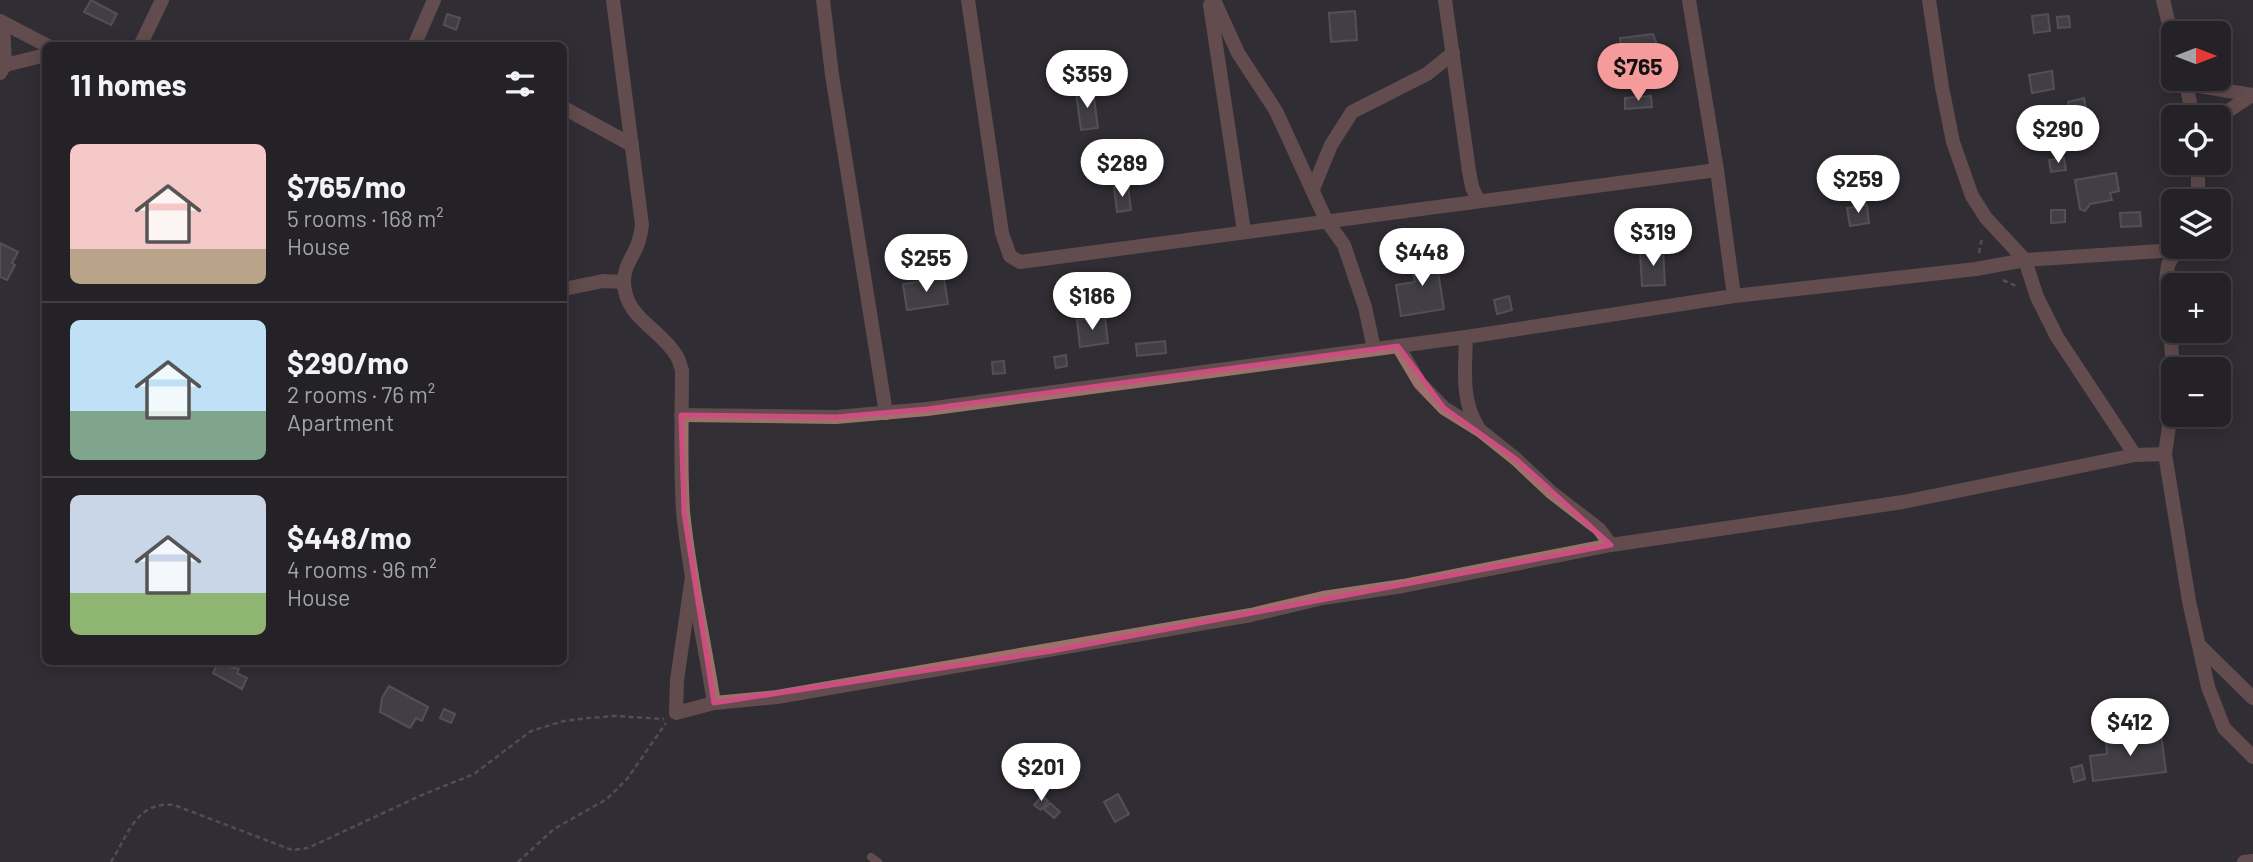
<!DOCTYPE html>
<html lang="en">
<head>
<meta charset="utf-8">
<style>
	:root { --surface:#252227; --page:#2d2a2f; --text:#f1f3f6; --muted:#a3a4a7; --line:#423f44; --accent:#f59b9b }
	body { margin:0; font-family:Barlow,sans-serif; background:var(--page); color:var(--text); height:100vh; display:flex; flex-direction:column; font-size:26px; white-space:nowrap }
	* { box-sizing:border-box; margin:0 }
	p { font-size:23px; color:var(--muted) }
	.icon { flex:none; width:38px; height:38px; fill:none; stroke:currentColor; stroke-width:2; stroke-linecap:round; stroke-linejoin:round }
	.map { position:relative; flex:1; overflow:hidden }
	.drawer { position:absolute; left:42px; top:42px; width:525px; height:623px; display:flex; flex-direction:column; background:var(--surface); border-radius:10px; box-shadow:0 4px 18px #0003,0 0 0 2px var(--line) }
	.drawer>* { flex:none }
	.needle { width:46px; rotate:90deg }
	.buttons { position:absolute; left:2161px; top:21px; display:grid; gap:14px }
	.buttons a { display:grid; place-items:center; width:70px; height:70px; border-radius:10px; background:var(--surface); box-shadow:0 4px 18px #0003,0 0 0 2px var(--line); font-size:35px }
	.price { position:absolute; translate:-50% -60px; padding:0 16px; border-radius:24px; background:#fff; color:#222; font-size:23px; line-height:46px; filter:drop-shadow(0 2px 4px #0008) }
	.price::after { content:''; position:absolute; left:50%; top:42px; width:21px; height:16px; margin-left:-10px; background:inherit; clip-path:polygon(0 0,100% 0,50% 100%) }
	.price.on { background:var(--accent); color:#111 }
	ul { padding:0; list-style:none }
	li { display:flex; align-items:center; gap:21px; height:175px; padding:0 28px }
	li+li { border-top:2px solid var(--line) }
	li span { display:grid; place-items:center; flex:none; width:196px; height:140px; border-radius:10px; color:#555 }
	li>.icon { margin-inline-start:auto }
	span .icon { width:84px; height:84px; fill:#fffc; stroke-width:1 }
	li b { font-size:30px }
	h2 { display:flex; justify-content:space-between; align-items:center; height:84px; padding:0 28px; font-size:30px }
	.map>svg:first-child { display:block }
</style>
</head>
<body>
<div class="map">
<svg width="2253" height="862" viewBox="0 0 2253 862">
	<rect width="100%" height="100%" fill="#312e34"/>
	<g fill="#56545a" stroke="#7b787f" stroke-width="2">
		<path d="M91,0L117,14L111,25L84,12Z"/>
		<path d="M1355,11L1357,40L1331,42L1329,13Z"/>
		<path d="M447,14L460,18L456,30L444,25Z"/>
		<path d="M2048,14L2050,31L2034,33L2032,16Z"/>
		<path d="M2069,16L2070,27L2058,28L2057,17Z"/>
		<path d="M1653,34L1663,60L1653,65L1655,85L1626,88L1620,38Z"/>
		<path d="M2052,71L2054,89L2032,93L2029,75Z"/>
		<path d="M1093,90L1098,128L1081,130L1076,92Z"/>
		<path d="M1651,96L1652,107L1625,109V98Z"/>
		<path d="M2084,98L2087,113L2071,116L2068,102Z"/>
		<path d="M2064,158L2066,170L2051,172L2049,160Z"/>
		<path d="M2116,173L2119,191L2110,193L2112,200L2090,204L2085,211L2080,209L2075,180Z"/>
		<path d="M1128,186L1131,210L1117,212L1114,187Z"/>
		<path d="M1867,205L1869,223L1850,226L1847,208Z"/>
		<path d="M2051,210H2065V222L2051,223Z"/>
		<path d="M2140,212L2141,226L2121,227L2120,213Z"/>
		<path d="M0,243L18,252L12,263L15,265L7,280L0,277Z"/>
		<path d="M1434,247L1444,309L1401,316L1396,285L1415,282L1413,272L1423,271L1419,250Z"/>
		<path d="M1663,250L1665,285L1642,286L1640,252Z"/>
		<path d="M944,278L948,304L907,310L903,284Z"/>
		<path d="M1509,296L1512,310L1497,314L1494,300Z"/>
		<path d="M1105,316L1108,343L1080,347L1077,320Z"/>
		<path d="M1165,341L1166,353L1137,356L1136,344Z"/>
		<path d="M1066,355L1067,366L1056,368L1054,357Z"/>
		<path d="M1004,361L1005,373L993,374L992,362Z"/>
		<path d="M218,663L239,669L237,673L247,678L242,689L213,673Z"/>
		<path d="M389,686L428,707L422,721L416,718L410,728L380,712L382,698Z"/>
		<path d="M444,709L455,714L451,723L440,718Z"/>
		<path d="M2161,734L2166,772L2093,781L2090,756L2107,754L2106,741Z"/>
		<path d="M2082,765L2085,779L2074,782L2071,768Z"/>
		<path d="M1118,794L1129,814L1115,822L1104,802Z"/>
		<path d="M1042,796L1048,801L1041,810L1034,805Z"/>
		<path d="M1050,803L1060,812L1054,818L1044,809Z"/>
	</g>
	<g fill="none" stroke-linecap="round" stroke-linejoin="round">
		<g stroke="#777479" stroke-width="2.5" stroke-dasharray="5 3.5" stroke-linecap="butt">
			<path d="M1979,253L1982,238"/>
			<path d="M2003,280L2016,286"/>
			<path d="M111,862C128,835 136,801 174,805L292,850L308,848L422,795L474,774L531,731L564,721L588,718L615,716L664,719"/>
			<path d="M518,862L554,829L607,799L627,779L666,723"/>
		</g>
		<path stroke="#9d716a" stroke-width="8" d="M871,857L878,862"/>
		<g stroke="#9d716a" stroke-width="14">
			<path d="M613,0L642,225C641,232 640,239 637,246C632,258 624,267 624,281C624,318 660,328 676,355C679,359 680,365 682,370C682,417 680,464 683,511C689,575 704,639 714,703"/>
			<path d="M823,0L832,75L886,413"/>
			<path d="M968,0L1002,233L1010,256L1020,262L1717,170"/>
			<path d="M1214,0L1238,53L1276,111L1326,220L1344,245L1365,307L1374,349"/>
			<path d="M1445,0L1469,171L1472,187L1478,200"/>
			<path d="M1689,0L1717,170L1734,296"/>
			<path d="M1929,0L1942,87L1953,142L1972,196L1986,218L2025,260L2037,297L2057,337L2135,455"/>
			<path d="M2163,0L2174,45"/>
			<path d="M1210,5L1244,231"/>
			<path d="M0,21L48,46"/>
			<path d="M140,46L162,0"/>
			<path d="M414,46L434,0"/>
			<path d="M5,65L46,55"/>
			<path d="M0,73L5,65L3,23"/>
			<path d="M2185,79L2193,117"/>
			<path d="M2187,84L2253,95"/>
			<path d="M564,108L632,145"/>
			<path d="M2219,117L2252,95"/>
			<path d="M1313,189L1331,145L1352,112L1427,74L1453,53"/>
			<path d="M2198,201V163"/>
			<path d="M564,289L603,281L624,282"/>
			<path d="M1466,337C1465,368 1461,401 1478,427"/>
			<path d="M1398,346L1420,383L1444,408L1481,431L1516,459L1551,492L1599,529L1611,545"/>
			<path d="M681,415L836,417L927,409L1466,337L1734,296L1976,269L2025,260L2176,250"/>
			<path d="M2165,454L2170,419L2173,367L2166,280L2168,265L2178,247"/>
			<path d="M692,577L677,680L676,713L714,703L777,697L1251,615L1323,598L1403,586L1611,545L1903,502L2135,455L2165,454L2189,601L2208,687L2224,728L2253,757"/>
			<path d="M2200,646L2253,698"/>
			<path d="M2244,862L2253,861"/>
		</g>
	</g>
	<path d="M0 0H2253V862H0ZM1398,346L1444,408L1516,459L1611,545L1052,651L714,703L684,513L681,415L836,417L927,409Z" fill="#312e34" fill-opacity=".55" fill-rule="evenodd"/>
	<path fill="none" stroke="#cd4d80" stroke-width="5" stroke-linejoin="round" d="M1398,346L1444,408L1516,459L1611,545L1052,651L714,703L684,513L681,415L836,417L927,409Z"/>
</svg>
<div class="buttons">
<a><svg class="needle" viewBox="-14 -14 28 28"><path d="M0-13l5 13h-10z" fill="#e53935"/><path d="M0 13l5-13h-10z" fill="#a3a4a7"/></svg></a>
<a><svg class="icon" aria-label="locate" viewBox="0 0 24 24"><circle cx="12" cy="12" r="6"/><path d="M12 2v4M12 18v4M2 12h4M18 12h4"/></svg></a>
<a><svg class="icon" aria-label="layers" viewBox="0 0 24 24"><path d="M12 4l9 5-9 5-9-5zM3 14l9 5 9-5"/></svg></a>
<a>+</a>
<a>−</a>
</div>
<b class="price on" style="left:1638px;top:103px">$765</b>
<b class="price" style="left:1087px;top:110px">$359</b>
<b class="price" style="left:2058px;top:165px">$290</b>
<b class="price" style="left:1122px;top:199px">$289</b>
<b class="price" style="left:1858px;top:215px">$259</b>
<b class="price" style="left:1653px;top:268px">$319</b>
<b class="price" style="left:1422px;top:288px">$448</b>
<b class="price" style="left:926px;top:294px">$255</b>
<b class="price" style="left:1092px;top:332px">$186</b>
<b class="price" style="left:2130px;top:758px">$412</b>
<b class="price" style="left:1041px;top:803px">$201</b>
<section class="drawer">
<h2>11 homes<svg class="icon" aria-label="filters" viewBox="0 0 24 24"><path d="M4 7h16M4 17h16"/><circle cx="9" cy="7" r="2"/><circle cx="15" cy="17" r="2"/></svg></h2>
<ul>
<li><span style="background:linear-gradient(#f6c9c9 75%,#b9a48a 0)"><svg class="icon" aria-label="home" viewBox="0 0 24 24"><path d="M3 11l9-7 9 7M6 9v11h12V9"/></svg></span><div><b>$765/mo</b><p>5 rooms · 168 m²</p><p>House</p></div></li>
<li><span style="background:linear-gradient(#bfe0f5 65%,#7fa58c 0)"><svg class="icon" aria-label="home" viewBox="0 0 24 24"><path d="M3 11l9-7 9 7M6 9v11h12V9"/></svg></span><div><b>$290/mo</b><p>2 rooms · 76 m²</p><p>Apartment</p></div></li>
<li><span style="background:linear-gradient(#c9d6e8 70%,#8fb573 0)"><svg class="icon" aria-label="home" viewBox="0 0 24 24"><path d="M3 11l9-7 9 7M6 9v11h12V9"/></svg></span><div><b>$448/mo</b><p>4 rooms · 96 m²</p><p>House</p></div></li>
</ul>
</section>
</div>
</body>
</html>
